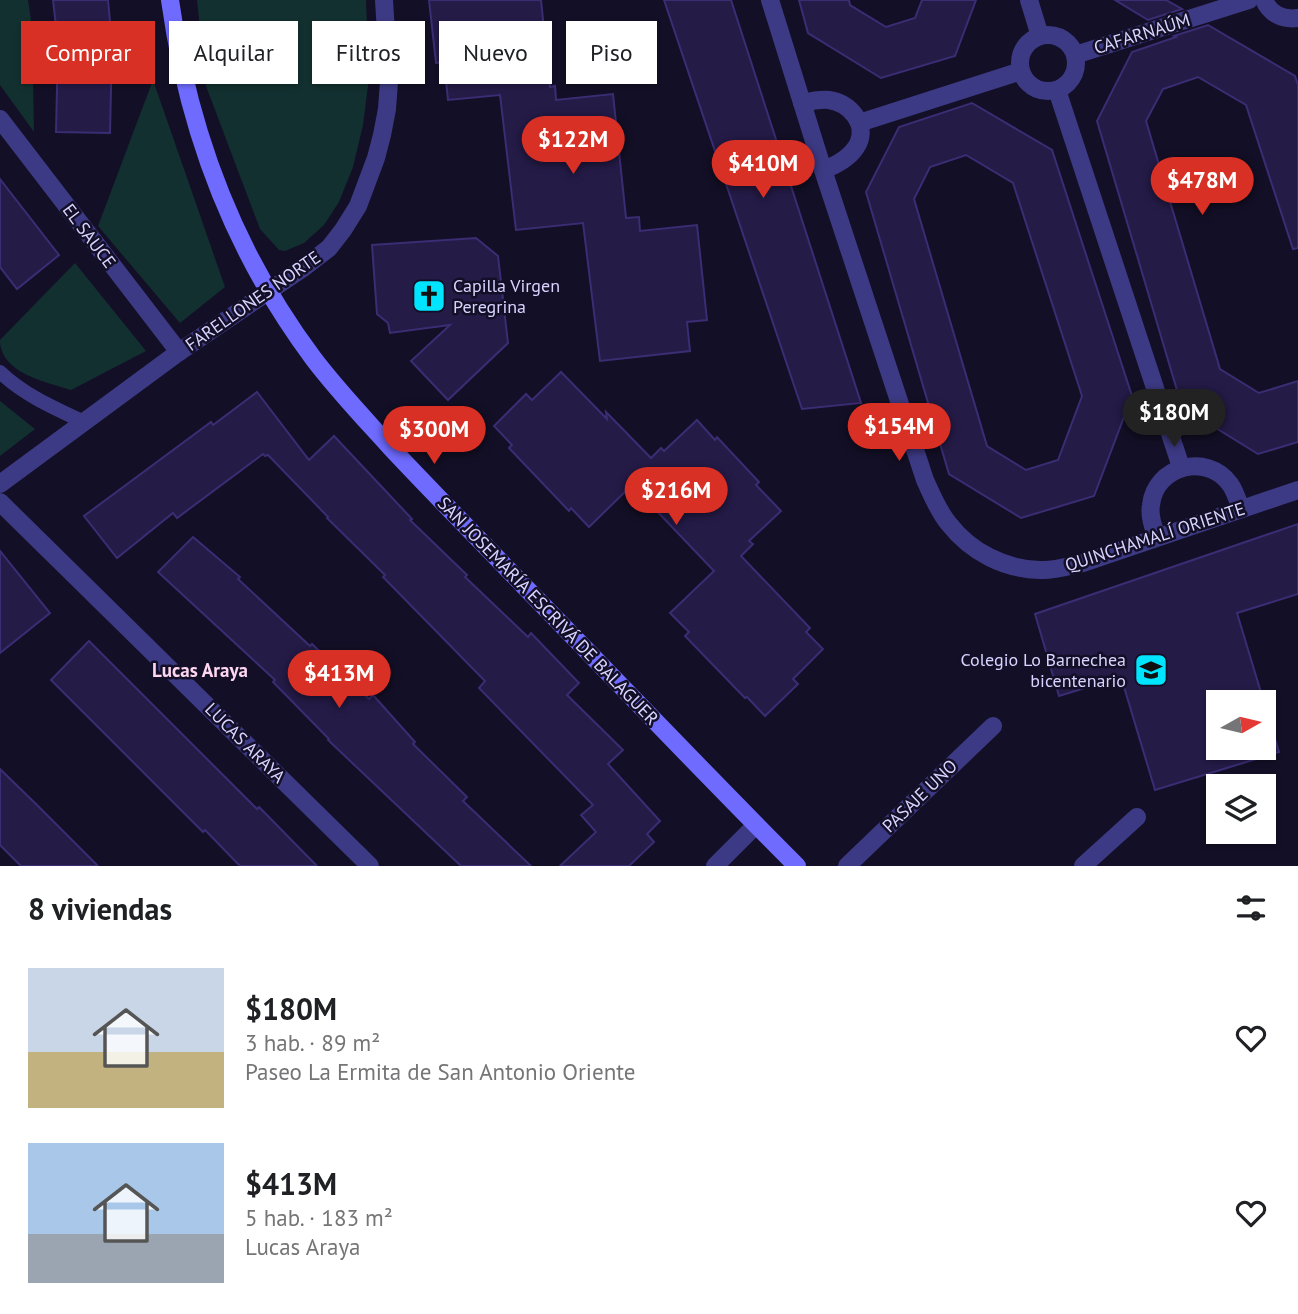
<!DOCTYPE html>
<html lang="es">
<head>
<meta charset="utf-8">
<style>
	:root { --surface:#fff; --page:#f6f6f6; --text:#202124; --muted:#757577; --accent:#d93025 }
	body { margin:0; font-family:"PT Sans",sans-serif; background:var(--page); color:var(--text); height:100vh; display:flex; flex-direction:column; font-size:26px; white-space:nowrap }
	* { box-sizing:border-box; margin:0 }
	p { font-size:23px; color:var(--muted) }
	.icon { flex:none; width:38px; height:38px; fill:none; stroke:currentColor; stroke-width:2; stroke-linecap:round; stroke-linejoin:round }
	.map { position:relative; height:866px; overflow:hidden }
	.details { display:flex; flex-direction:column; background:var(--surface); flex:1 }
	.details>* { flex:none }
	.top-card { position:absolute; left:21px; top:21px; width:700px; height:63px; display:flex; gap:14px }
	.needle { width:46px; rotate:82deg }
	.buttons { position:absolute; left:1206px; top:690px; display:grid; gap:14px }
	.buttons a { display:grid; place-items:center; width:70px; height:70px; border-radius:0px; background:var(--surface); box-shadow:0 2px 5px #0004; font-size:35px }
	.price { position:absolute; translate:-50% -60px; padding:0 16px; border-radius:24px; background:var(--accent); color:#fff; font-size:23px; line-height:46px; filter:drop-shadow(0 2px 4px #0008) }
	.price::after { content:''; position:absolute; left:50%; top:42px; width:21px; height:16px; margin-left:-10px; background:inherit; clip-path:polygon(0 0,100% 0,50% 100%) }
	.price.selected { background:#222; color:#fff }
	ul { padding:0; list-style:none }
	li { display:flex; align-items:center; gap:21px; height:175px; padding:0 28px }
	li span { display:grid; place-items:center; flex:none; width:196px; height:140px; border-radius:0px; color:#555 }
	li>.icon { margin-inline-start:auto }
	span .icon { width:84px; height:84px; fill:#fffc; stroke-width:1 }
	li b { font-size:30px }
	h2 { display:flex; justify-content:space-between; align-items:center; height:84px; padding:0 28px; font-size:30px }
	.chip { padding:0 24px; border-radius:0px; background:var(--surface); box-shadow:0 2px 5px #0004; font-size:24px; line-height:63px }
	.chip.selected { background:var(--accent); color:#fff }
	.map>svg:first-child { display:block }
</style>
</head>
<body>
<div class="map">
<svg width="1298" height="866" viewBox="0 0 1298 866">
	<rect width="100%" height="100%" fill="#130f26"/>
	<g fill="#12302f">
		<path d="M0,0H28L32,27L34,132L0,85Z"/>
		<path d="M197,0H366L369,78L363,125L353,167L339,202L324,225L304,243L285,251L279,250L260,229L206,86Z"/>
		<path d="M153,80L225,287L180,323L98,226Z"/>
		<path d="M75,263L146,351L71,390C46,382 0,373 0,340Z"/>
		<path d="M0,401L35,429L0,456Z"/>
	</g>
	<g fill="#241b47" stroke="#3b2d73" stroke-width="2" fill-rule="evenodd">
		<path d="M53,0H108L112,43L110,133L56,132L58,44Z"/>
		<path d="M429,0H541L550,87L555,86L556,100L613,94L626,218L639,217L640,231L697,225L707,320L687,322L690,351L600,361L583,223L516,230L500,95L448,100L444,62L436,63Z"/>
		<path d="M664,0H731L861,403L802,409Z"/>
		<path d="M799,0H849L850,5L886,27L915,18L922,0H976L955,56L881,78L808,33Z"/>
		<path d="M1115,0H1166L1182,9L1148,20Z"/>
		<path d="M1208,25L1295,76L1298,85V248L1293,249L1246,105L1198,77L1163,89L1146,121L1220,369L1259,393L1298,381V442L1258,454L1182,407L1097,121L1132,52L1176,37L1174,36Z"/>
		<path d="M972,103L1052,150L1132,396L1094,496L1021,518L949,474L866,192L899,127ZM966,155L1013,183L1082,396L1058,460L1026,470L987,446L914,199L930,167Z"/>
		<path d="M0,179L59,255L17,289L0,267Z"/>
		<path d="M476,238L498,256L508,343L448,400L411,361L450,325L390,333L388,323L377,314L372,245Z"/>
		<path d="M561,372L607,419L606,412L651,458L661,448L664,451L697,420L715,440L717,437L759,482L756,485L781,511L749,541L753,544L741,556L810,628L806,632L823,649L793,679L798,684L765,716L747,697L745,698L685,636L689,632L670,613L714,571L632,485L589,527L571,508L569,511L509,448L512,445L494,426L526,394L532,400Z"/>
		<path d="M257,392L309,460L334,436L412,519L410,520L467,575L465,577L528,637L531,633L579,683L567,695L623,750L608,764L660,821L647,834L654,842L629,866H560L596,832L581,815L593,805L479,688L485,681L383,577L385,575L327,518L328,517L268,455L265,456L263,454L177,518L173,513L117,558L84,516L211,422L213,425Z"/>
		<path d="M1298,524V594L1237,613L1279,752L1155,790L1121,677L1059,696L1035,614ZM1218,702H1264V747H1218Z"/>
		<path d="M193,537L240,577L238,579L310,646L312,644L369,699L373,695L415,742L413,744L467,797L463,801L531,866H461L328,740L329,739L273,682L275,680L158,572Z"/>
		<path d="M0,551L50,613L0,653Z"/>
		<path d="M89,641L257,809L259,807L317,866H240L205,830L203,832L51,680Z"/>
		<path d="M0,769L38,806L98,866H21L0,845Z"/>
	</g>
	<g fill="none" stroke-linecap="round" stroke-linejoin="round">
		<path stroke="#3d3a85" stroke-width="14" d="M0,372C24,395 54,408 84,422"/>
		<g stroke="#3d3a85" stroke-width="18">
			<path d="M770,0L823,170L925,480C932,495 938,511 949,524C971,552 1004,569 1040,570C1054,571 1069,566 1083,563L1298,490"/>
			<path d="M1029,0L1040,36"/>
			<path d="M1264,0C1270,14 1283,20 1298,18"/>
			<circle cx="1048" cy="63" r="28"/>
			<path d="M1075,55L1249,0"/>
			<path d="M1057,90L1181,467"/>
			<path d="M802,103C811,101 820,99 829,100C849,103 868,123 858,144C851,157 837,165 823,170"/>
			<path d="M0,119L179,352"/>
			<path d="M859,123L1021,71"/>
			<path d="M0,484L179,352L303,268L329,248L343,230L358,206L376,158L382,135L387,109L389,82L384,0"/>
			<path d="M0,502L370,866"/>
			<path d="M1157,537C1153,527 1149,516 1151,505C1155,466 1207,452 1230,484C1235,491 1238,501 1241,509"/>
			<path d="M715,866L756,825"/>
			<path d="M847,866L993,726"/>
			<path d="M1083,866L1137,817"/>
		</g>
		<path stroke="#6f6bff" stroke-width="18" d="M170,0C188,130 234,252 313,358C337,390 365,419 392,449C436,496 481,541 525,587C616,680 705,774 797,866"/>
	</g>
	<defs>
		<symbol id="church-square" viewBox="-11 -11 22 22"><rect x="-9" y="-9" width="18" height="18" rx="4" fill="#00e5ff" stroke="#130f26"/><path d="M-1.2-6h2.4v3.5h3.3v2.4h-3.3V6h-2.4V-.1h-3.3v-2.4h3.3Z" fill="#111"/></symbol>
		<symbol id="school-square" viewBox="-11 -11 22 22"><rect x="-9" y="-9" width="18" height="18" rx="4" fill="#00e5ff" stroke="#130f26"/><path d="M0-5L7-2L0 1L-7-2ZM-4 1L0 2.5L4 1V4Q0 6-4 4Z" fill="#111"/></symbol>
	</defs>
	<g fill-rule="evenodd">
		<use href="#church-square" x="410" y="277" width="38" height="38"/>
		<use href="#school-square" x="1132" y="651" width="38" height="38"/>
	</g>
	<g text-anchor="middle" stroke-width="5" stroke-linejoin="round" paint-order="stroke">
		<g font-size="18" fill="#d9d4ff" stroke="#130f26">
			<text transform="translate(1142 34) rotate(-17)" y="6">CAFARNAÚM</text>
			<text transform="translate(89 236) rotate(53)" y="6">EL SAUCE</text>
			<text transform="translate(253 301) rotate(-35)" y="6">FARELLONES NORTE</text>
			<text transform="translate(1155 537) rotate(-18)" y="6">QUINCHAMALÍ ORIENTE</text>
			<text transform="translate(548 611) rotate(46)" y="6">SAN JOSEMARÍA ESCRIVÁ DE BALAGUER</text>
			<text transform="translate(245 743) rotate(45)" y="6">LUCAS ARAYA</text>
			<text transform="translate(920 796) rotate(-44)" y="6">PASAJE UNO</text>
		</g>
		<g font-size="18" fill="#d9d4ff" stroke="#130f26" text-anchor="start">
			<text x="453" y="292">Capilla Virgen<tspan x="453" dy="21">Peregrina</tspan></text>
			<text x="1126" y="666" text-anchor="end">Colegio Lo Barnechea<tspan x="1126" dy="21">bicentenario</tspan></text>
		</g>
		<g font-size="19" font-weight="bold" fill="#ffd6f0" stroke="#130f26">
			<text x="200" y="677">Lucas Araya</text>
		</g>
	</g>
</svg>
<div class="buttons">
<a><svg class="needle" viewBox="-14 -14 28 28"><path d="M0-13l5 13h-10z" fill="#e53935"/><path d="M0 13l5-13h-10z" fill="#757577"/></svg></a>
<a><svg class="icon" aria-label="layers" viewBox="0 0 24 24"><path d="M12 4l9 5-9 5-9-5zM3 14l9 5 9-5"/></svg></a>
</div>
<b class="price" style="left:573px;top:176px">$122M</b>
<b class="price" style="left:763px;top:200px">$410M</b>
<b class="price" style="left:1202px;top:217px">$478M</b>
<b class="price selected" style="left:1174px;top:449px">$180M</b>
<b class="price" style="left:899px;top:463px">$154M</b>
<b class="price" style="left:434px;top:466px">$300M</b>
<b class="price" style="left:676px;top:527px">$216M</b>
<b class="price" style="left:339px;top:710px">$413M</b>
<div class="top-card">
<a class="chip selected">Comprar</a>
<a class="chip">Alquilar</a>
<a class="chip">Filtros</a>
<a class="chip">Nuevo</a>
<a class="chip">Piso</a>
</div>
</div>
<section class="details">
<h2>8 viviendas<svg class="icon" aria-label="filters" viewBox="0 0 24 24"><path d="M4 7h16M4 17h16"/><circle cx="9" cy="7" r="2"/><circle cx="15" cy="17" r="2"/></svg></h2>
<ul>
<li><span style="background:linear-gradient(#c9d6e8 60%,#c2b280 0)"><svg class="icon" aria-label="home" viewBox="0 0 24 24"><path d="M3 11l9-7 9 7M6 9v11h12V9"/></svg></span><div><b>$180M</b><p>3 hab. · 89 m²</p><p>Paseo La Ermita de San Antonio Oriente</p></div><svg class="icon" aria-label="heart" viewBox="0 0 24 24"><path d="M12 20l-8-8c-3-5 5-10 8-4 3-6 11-1 8 4z"/></svg></li>
<li><span style="background:linear-gradient(#a9c7e8 65%,#9aa5b1 0)"><svg class="icon" aria-label="home" viewBox="0 0 24 24"><path d="M3 11l9-7 9 7M6 9v11h12V9"/></svg></span><div><b>$413M</b><p>5 hab. · 183 m²</p><p>Lucas Araya</p></div><svg class="icon" aria-label="heart" viewBox="0 0 24 24"><path d="M12 20l-8-8c-3-5 5-10 8-4 3-6 11-1 8 4z"/></svg></li>
</ul>
</section>
</body>
</html>
